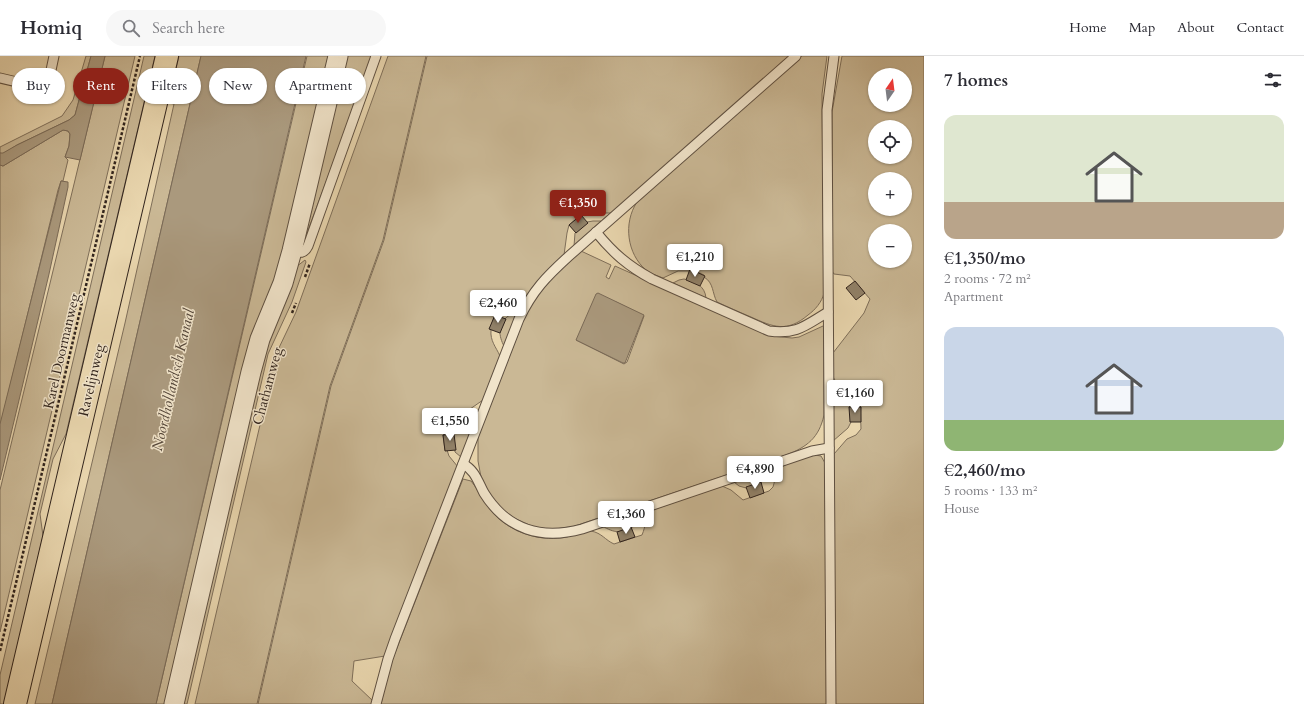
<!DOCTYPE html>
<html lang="en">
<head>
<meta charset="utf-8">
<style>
	:root { --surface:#fff; --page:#f7f7f7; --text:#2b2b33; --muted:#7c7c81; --line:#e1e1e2; --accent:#8f2418 }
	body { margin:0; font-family:Cardo,serif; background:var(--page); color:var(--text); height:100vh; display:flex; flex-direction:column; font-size:15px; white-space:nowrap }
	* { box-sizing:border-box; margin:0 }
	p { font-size:13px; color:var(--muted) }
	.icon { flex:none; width:22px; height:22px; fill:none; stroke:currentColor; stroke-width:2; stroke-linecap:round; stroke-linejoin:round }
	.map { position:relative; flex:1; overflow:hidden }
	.details { display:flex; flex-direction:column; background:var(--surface); width:380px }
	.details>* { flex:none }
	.banner { position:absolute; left:12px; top:12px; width:380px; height:36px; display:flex; gap:8px }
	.needle { width:26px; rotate:14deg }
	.controls { position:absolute; left:868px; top:12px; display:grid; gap:8px }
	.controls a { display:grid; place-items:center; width:44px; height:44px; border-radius:50%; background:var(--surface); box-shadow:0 1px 3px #0004; font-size:20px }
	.price { position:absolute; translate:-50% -34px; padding:0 9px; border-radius:4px; background:#fff; color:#222; font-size:13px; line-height:26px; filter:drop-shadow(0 1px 2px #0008) }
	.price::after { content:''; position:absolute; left:50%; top:24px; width:12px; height:9px; margin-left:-6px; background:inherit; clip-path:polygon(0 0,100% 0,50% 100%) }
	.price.selected { background:var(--accent); color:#fff }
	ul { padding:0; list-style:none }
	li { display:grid; align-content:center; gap:8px; height:212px; padding:0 20px }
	li span { display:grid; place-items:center; height:124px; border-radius:12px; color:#555 }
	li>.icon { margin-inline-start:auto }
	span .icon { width:72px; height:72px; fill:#fffc; stroke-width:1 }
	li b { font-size:17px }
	h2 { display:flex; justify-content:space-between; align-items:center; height:48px; padding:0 20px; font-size:17px }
	.tag { padding:0 14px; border-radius:18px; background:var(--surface); box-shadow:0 1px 3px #0004; font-size:14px; line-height:36px }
	.tag.selected { background:var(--accent); color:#fff }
	header { display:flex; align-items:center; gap:24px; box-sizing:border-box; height:56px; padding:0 20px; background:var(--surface); border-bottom:1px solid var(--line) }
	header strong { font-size:19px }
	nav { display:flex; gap:22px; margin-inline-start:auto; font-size:14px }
	.search { width:280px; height:36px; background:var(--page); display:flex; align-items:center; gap:10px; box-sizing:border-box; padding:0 14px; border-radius:22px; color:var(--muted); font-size:15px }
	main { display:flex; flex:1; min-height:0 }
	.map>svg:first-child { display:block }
</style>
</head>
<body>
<header>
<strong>Homiq</strong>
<div class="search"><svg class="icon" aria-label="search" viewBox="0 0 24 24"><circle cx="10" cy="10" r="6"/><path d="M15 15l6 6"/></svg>Search here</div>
<nav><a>Home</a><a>Map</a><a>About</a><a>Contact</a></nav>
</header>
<main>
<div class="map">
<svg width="924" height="648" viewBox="0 0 924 648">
	<rect width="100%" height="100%" fill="#e9d6ae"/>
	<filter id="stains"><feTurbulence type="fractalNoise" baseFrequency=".005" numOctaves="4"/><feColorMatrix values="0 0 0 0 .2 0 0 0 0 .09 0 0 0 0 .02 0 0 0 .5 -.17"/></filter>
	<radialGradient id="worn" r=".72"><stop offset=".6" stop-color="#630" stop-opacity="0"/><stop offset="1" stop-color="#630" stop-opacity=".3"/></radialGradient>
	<g fill="#cab895" stroke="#7e6e59" fill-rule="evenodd">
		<path d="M86,0H91L75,59L69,64L17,89L3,98L0,97V91L62,60L73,44Z"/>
		<path d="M105,0H135L0,576V434Z"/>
		<path d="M144,0H155L66,378L53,403L40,458L43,480L4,648H0V619Z"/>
		<path d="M179,0H201L52,648H35L125,267L174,48L168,47Z"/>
		<path d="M307,0H330L303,117L166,648H156Z"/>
		<path d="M346,0H373L304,185Z"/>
		<path d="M388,0H426L383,184L330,330L257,648H195L277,296L296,256Z"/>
		<path d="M427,0H790L611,157H591L582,160L581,159L569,169L567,177L564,199L540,223L523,245L503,253L497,259H495L490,273L491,274C490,285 496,291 500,300L483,344L450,367L447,372L445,379H443L445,394H447L449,400L458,411L385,600L354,605L352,625L373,645V648H258L331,330L384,184Z"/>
		<path d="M802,0H827L822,38L824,237C822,246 815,254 808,259C787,277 773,271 751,261C739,256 728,251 717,246C712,237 714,227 704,221V219L691,213L689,215H678L663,222C658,220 651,218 646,214C627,198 623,167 637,146Z"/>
		<path d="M842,0H924V648H835L834,398L847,383L856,379L861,373L860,342C850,336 839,332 833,321V297L864,257L870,243L850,220L834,218L832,215V56ZM875,19H905V49H875ZM875,71H905V101H875ZM875,123H905V153H875ZM875,175H905V205H875Z"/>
		<path d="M63,74L68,75L70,78L69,90L65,101L68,104L63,125H61L58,134L0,371V109L3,110Z"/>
		<path d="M593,165H601L574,190L575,177L587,166Z"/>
		<path d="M581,195L611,209L606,221L609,223L615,210L771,280L792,282L799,281L823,270L824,271V359C819,382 807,391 786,399L572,471L546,473L534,471L514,462L498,450L485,431L481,421L478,405V381L525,260L536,240L556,218ZM616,246L644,260L627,306L624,308L576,284Z"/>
		<path d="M305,204L306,206L292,246L268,298L187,648H182L264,298L296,211Z"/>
		<path d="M684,223C695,225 705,230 706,242L673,227L679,224Z"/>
		<path d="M518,255L504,290C499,281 497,268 507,261C510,258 515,257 518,255Z"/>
		<path d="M833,336L848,346L850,352L851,366L848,372L833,385Z"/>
		<path d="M478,358L462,400L461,401L455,396L453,377L457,372Z"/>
		<path d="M815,399L821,400L825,407L827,648H381L388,615L463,423L471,425C481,437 486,451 498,462C516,478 543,486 567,481C574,479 583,474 591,475C602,477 605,484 614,488L642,479C646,470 645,461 652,454L722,430L731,434L743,444L769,435L773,431C775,426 774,421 777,416C782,406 805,402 815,399Z"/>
		<path d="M768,414L763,425L746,432L739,430L734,426Z"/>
		<path d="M638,458L634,470C620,478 615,477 602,470Z"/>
	</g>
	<g fill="#aa997d" stroke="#7a6a57">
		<path d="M91,0H105L80,104L65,101L69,90L70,78L68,75L63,74L3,110L0,109V97H3L17,89L69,64L75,59Z"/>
		<path d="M201,0H306L156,648H52Z"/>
		<path d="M61,125L68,126V131L49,218L0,424V368Z"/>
		<path d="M596,238L598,237L644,259L625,307H623L576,284Z"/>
	</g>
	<g fill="#918168" stroke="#31241d">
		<path d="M581,159L588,167L576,177L569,169Z"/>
		<path d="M690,213L705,220L700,230L686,224Z"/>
		<path d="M855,225L865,237L856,244L846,232Z"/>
		<path d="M495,259L506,263L500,277L489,273Z"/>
		<path d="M849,351H861V366H850Z"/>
		<path d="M454,378L456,394L445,395L443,379Z"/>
		<path d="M761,426L764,437L750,442L746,431Z"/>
		<path d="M631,471L635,481L620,486L617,476Z"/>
	</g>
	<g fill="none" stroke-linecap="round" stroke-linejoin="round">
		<defs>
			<g id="service">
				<path d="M0,22L47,33L54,0"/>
				<path d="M596,176C613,197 628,210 652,223L769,275C797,279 806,269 828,256"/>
				<path d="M292,195C300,197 304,198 308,190L376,0"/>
				<path d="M463,408C475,414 478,426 484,437C507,474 542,484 582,473L812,395L829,392"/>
				<path d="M376,648L388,603L395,583L519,263C533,234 546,221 569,200L796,0"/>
				<path d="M831,648L827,54L834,0"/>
			</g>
			<path id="minor" d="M174,648L251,316L260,283L283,227L292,195L338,0"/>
			<path id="primary" d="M15,648L167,0"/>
		</defs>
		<use href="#service" stroke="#5f5041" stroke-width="11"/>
		<use href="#minor" stroke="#5f5041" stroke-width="21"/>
		<use href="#primary" stroke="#31241d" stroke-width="24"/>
		<g stroke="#31241d" stroke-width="2.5" stroke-dasharray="3 2" stroke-linecap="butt">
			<path d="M305,221L310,207"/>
			<path d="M292,257L296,247"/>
			<path d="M0,595L140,0"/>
		</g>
		<use href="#service" stroke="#f1e4ca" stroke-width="9"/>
		<use href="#minor" stroke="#f1e4ca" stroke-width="19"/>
		<use href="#primary" stroke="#e9d6ae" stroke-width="22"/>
	</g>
	<g text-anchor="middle" stroke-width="3" stroke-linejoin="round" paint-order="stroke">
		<g font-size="14" fill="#31241d" stroke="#f1e4ca">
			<text transform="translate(61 295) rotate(-77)" y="5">Karel Doormanweg</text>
			<text transform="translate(91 324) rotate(-77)" y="5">Ravelijnweg</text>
			<text transform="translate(267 330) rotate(-75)" y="5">Chathamweg</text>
		</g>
		<g font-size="15" font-style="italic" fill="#55473a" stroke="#f1e4ca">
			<text transform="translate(173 324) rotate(-77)" y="5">Noordhollandsch Kanaal</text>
		</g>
	</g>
	<rect width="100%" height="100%" filter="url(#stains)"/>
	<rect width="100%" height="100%" fill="url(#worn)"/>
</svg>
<div class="controls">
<a><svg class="needle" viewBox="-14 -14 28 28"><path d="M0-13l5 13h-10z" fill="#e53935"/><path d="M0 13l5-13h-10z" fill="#7c7c81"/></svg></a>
<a><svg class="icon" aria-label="locate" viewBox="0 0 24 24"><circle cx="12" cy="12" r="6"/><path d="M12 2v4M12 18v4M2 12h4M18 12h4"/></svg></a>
<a>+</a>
<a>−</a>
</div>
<b class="price selected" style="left:578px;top:168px">€1,350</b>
<b class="price" style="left:695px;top:222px">€1,210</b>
<b class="price" style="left:498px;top:268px">€2,460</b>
<b class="price" style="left:855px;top:358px">€1,160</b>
<b class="price" style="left:450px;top:386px">€1,550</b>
<b class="price" style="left:755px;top:434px">€4,890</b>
<b class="price" style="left:626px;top:479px">€1,360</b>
<div class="banner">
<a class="tag">Buy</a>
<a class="tag selected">Rent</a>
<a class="tag">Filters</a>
<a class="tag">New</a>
<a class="tag">Apartment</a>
</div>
</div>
<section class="details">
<h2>7 homes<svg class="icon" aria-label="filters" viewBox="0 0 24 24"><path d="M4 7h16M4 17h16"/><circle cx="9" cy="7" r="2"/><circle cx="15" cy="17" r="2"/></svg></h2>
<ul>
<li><span style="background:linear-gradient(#dfe7d0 70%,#b9a48a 0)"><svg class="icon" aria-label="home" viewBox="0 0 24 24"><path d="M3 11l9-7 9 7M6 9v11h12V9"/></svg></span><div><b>€1,350/mo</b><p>2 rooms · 72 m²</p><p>Apartment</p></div></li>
<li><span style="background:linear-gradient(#c9d6e8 75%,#8fb573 0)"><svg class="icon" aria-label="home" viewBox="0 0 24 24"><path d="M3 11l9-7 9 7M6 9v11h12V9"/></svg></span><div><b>€2,460/mo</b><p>5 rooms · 133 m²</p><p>House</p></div></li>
</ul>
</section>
</main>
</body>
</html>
